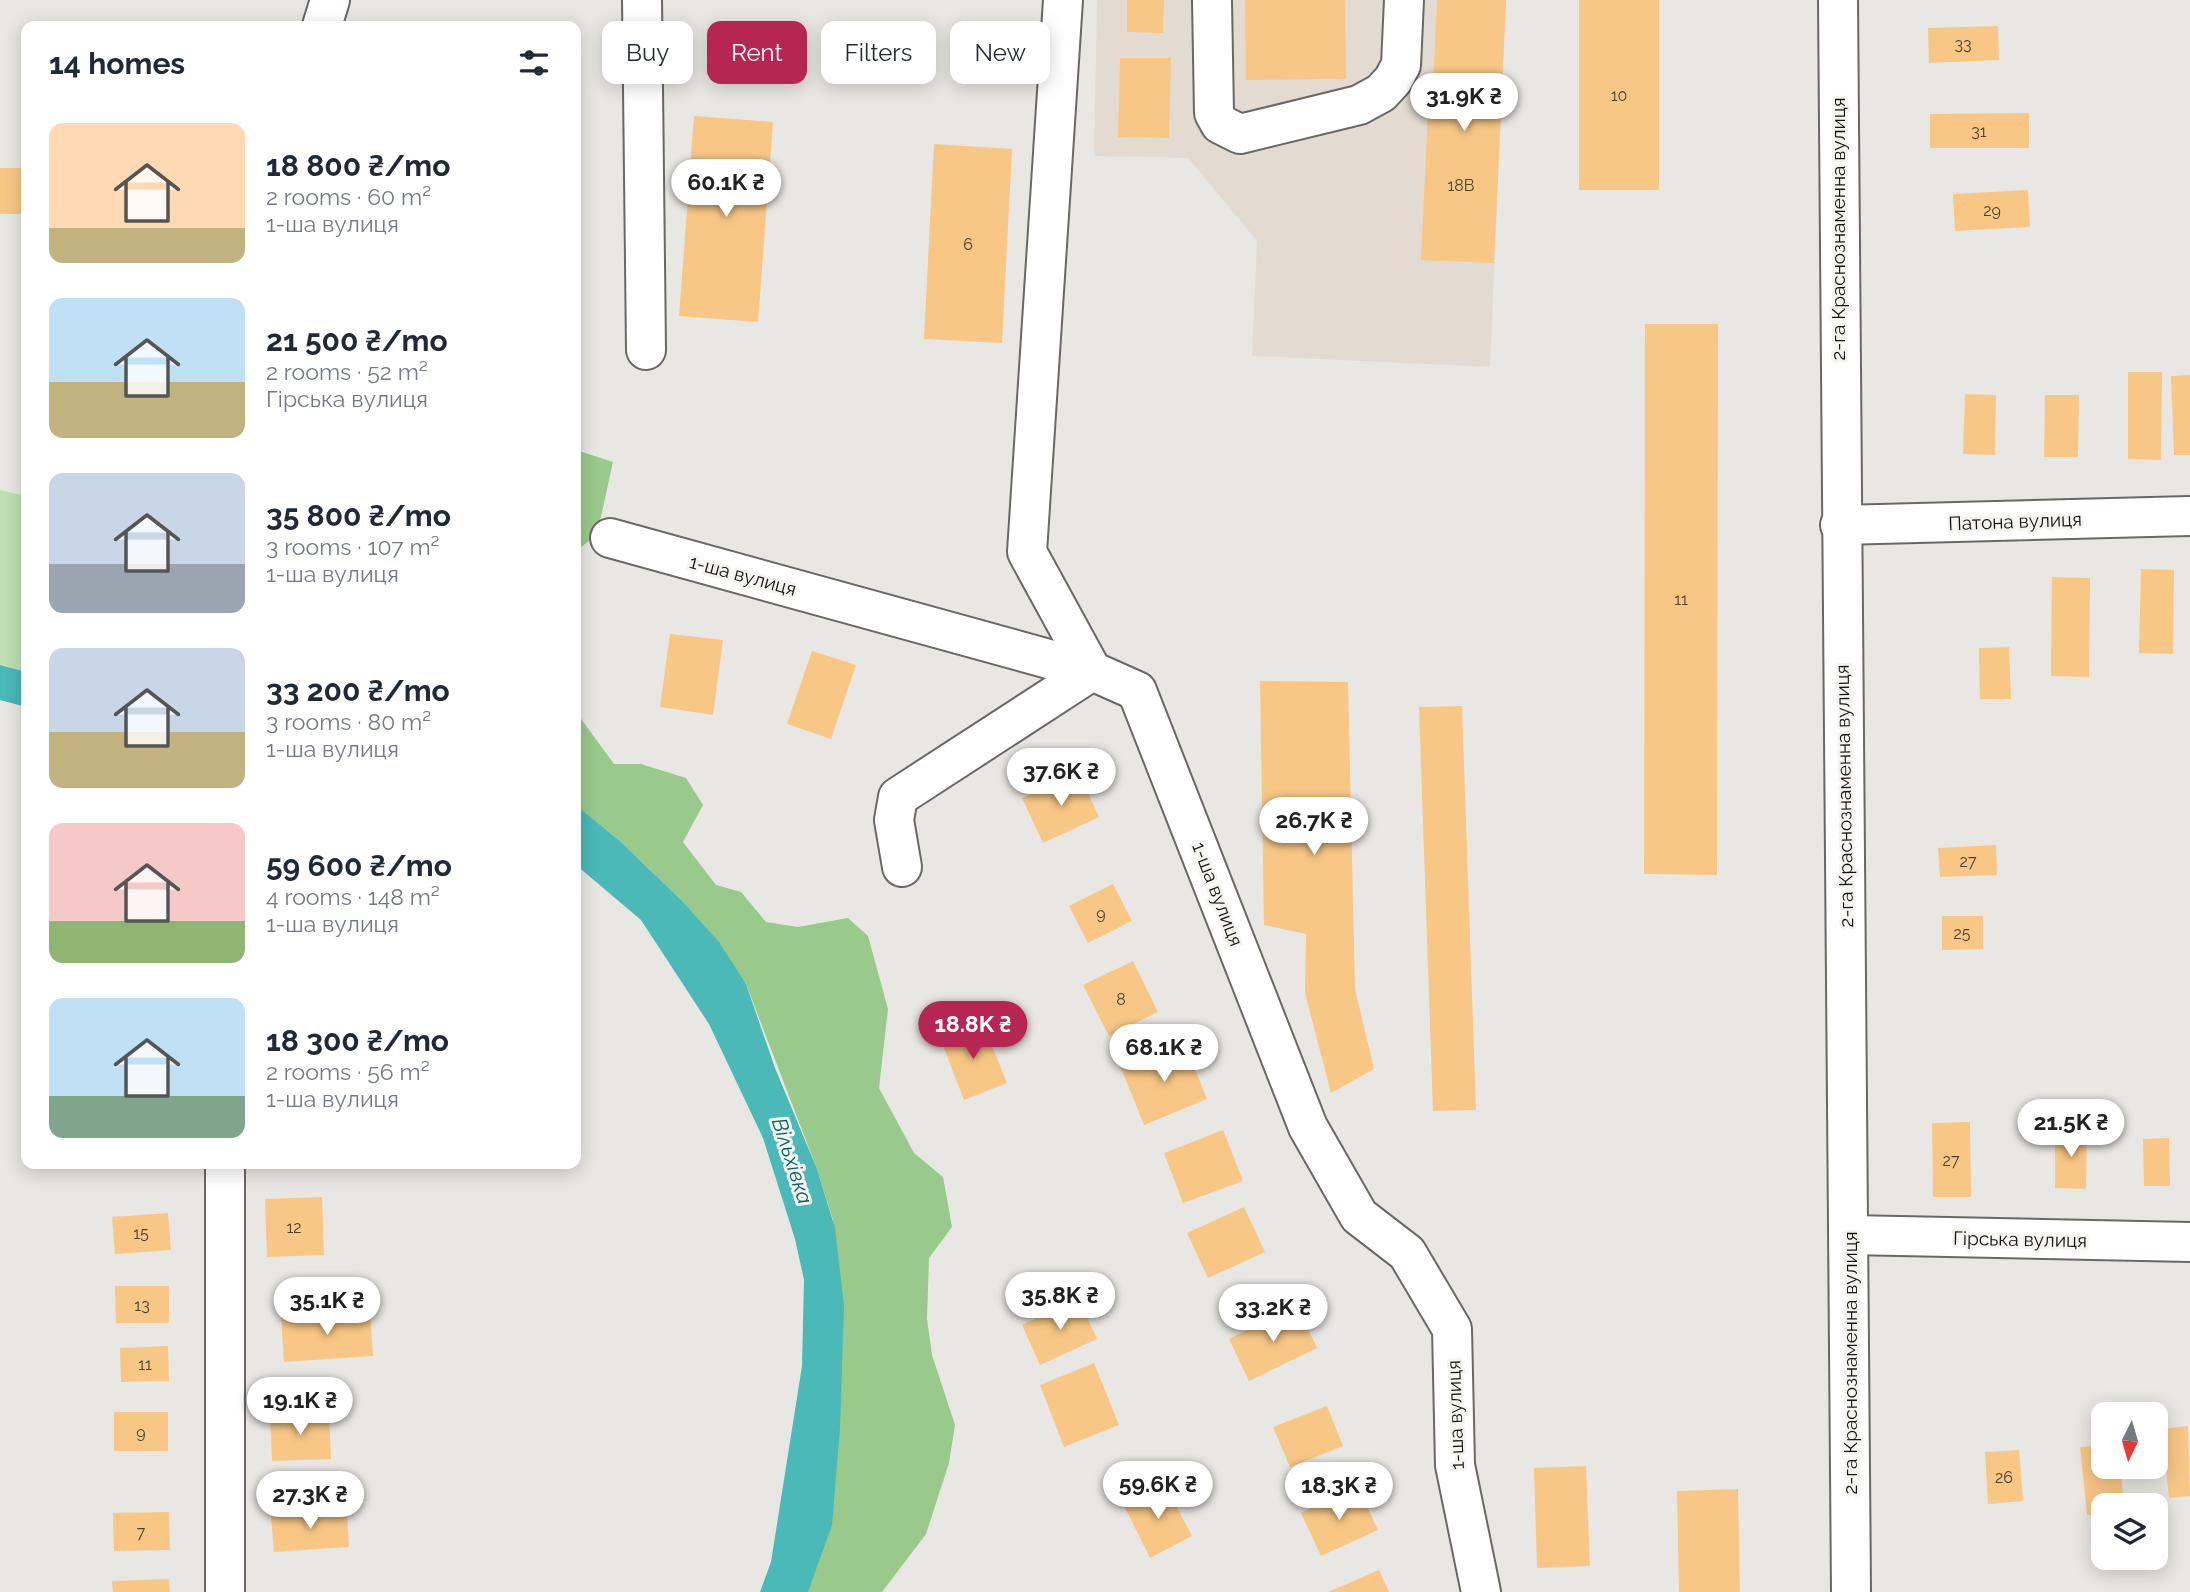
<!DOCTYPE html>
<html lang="en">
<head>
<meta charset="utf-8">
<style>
	:root { --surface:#fff; --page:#f6f6f7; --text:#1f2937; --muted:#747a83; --accent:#b62654 }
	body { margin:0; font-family:Raleway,sans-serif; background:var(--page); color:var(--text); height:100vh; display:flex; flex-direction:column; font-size:26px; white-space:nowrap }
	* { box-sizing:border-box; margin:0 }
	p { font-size:23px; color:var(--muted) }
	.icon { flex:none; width:38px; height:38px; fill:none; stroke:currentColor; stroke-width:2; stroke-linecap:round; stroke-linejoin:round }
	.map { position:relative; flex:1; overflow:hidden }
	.side { position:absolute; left:21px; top:21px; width:560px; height:1148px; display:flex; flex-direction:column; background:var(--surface); border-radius:14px; box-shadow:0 4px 18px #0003 }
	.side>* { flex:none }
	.banner { position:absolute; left:602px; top:21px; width:665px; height:63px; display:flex; gap:14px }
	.needle { width:46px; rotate:185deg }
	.controls { position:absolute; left:2091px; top:1402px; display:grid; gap:14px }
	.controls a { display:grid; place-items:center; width:77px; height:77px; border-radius:14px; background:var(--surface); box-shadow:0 4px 18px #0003; font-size:35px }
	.price { position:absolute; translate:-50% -60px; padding:0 16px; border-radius:24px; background:#fff; color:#222; font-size:23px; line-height:46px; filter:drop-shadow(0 2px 4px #0008) }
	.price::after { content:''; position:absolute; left:50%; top:42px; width:21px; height:16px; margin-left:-10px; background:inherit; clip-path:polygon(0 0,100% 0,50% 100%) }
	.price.on { background:var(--accent); color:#fff }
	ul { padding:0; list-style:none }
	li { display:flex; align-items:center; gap:21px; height:175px; padding:0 28px }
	li span { display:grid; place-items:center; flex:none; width:196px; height:140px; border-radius:14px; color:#555 }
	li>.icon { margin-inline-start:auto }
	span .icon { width:84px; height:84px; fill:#fffc; stroke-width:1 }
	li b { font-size:30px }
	h2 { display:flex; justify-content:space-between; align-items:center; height:84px; padding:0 28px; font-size:30px }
	.pill { padding:0 24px; border-radius:14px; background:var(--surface); box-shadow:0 4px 18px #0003; font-size:24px; line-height:63px }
	.pill.on { background:var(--accent); color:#fff }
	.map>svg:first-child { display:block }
</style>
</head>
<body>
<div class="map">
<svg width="2190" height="1592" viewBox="0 0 2190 1592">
	<rect width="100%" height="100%" fill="#e9e7e3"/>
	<path fill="#e3dbd2" d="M1097,0H1506L1490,367L1252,356L1257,241L1188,158L1094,156Z"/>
	<path fill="#bde1b3" d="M0,490L26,496V672L0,665Z"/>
	<g fill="#99c98b">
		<path d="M576,450L613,462L597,535L576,551Z"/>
		<path d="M576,712L614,764H641L686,778L703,805L683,842L716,885L741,892L766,922L798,927L848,918L868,936L888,1009L879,1088L914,1153L943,1177L952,1227L929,1258L927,1319L932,1355L955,1425L949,1463L926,1534L882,1592H804L833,1220L817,1169L746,984L681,900L621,842L576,805Z"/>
	</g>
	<g fill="#4ab9b8">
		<path d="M0,665L26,672V707L0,700Z"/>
		<path d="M576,805L621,842L681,900L719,942L746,984L775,1068L817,1169L835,1228L844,1306L840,1428L832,1525L808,1592H760L771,1562L802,1366L804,1280L795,1239L763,1138L709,1024L641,920L576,865Z"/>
	</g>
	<g fill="#f8c786">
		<path d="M1127,0H1164L1163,33L1127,32Z"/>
		<path d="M1245,0H1345L1346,79L1246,80Z"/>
		<path d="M1437,0H1506L1494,263L1421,260L1428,111H1432Z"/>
		<rect x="1579" y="0" width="80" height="190"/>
		<path d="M1998,26L1999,60L1929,63L1928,28Z"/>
		<path d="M1120,58H1171L1169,138L1118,137Z"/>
		<path d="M2029,113V148H1930V114Z"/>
		<path d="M694,116L773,122L758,322L679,316Z"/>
		<path d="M934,144L1012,149L1002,343L924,339Z"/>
		<rect x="0" y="168" width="26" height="46"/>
		<path d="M2028,190L2030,227L1955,231L1953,194Z"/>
		<path d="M1645,324H1718L1717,875L1644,874Z"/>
		<path d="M2128,372H2162L2161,460L2128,459Z"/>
		<path d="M2190,375V455H2174L2171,376Z"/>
		<path d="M1965,394L1996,395L1995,455L1963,454Z"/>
		<path d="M2045,395H2079L2078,457H2044Z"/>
		<path d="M2141,569L2174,570L2173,654L2139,653Z"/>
		<path d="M2052,577L2090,578L2089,677L2051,676Z"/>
		<path d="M670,634L723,640L713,715L660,707Z"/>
		<path d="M2009,647L2011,699H1980L1979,648Z"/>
		<path d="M812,651L856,665L831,739L787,724Z"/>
		<path d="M1260,681L1348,682L1355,989L1374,1069L1331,1093L1305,993L1306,934L1264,925Z"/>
		<path d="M1462,706L1476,1110L1433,1111L1419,707Z"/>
		<path d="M1079,773L1099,817L1043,843L1022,798Z"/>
		<path d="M1996,845L1997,875L1940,877L1938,848Z"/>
		<path d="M1113,884L1132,921L1088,943L1069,906Z"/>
		<path d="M1942,916H1983V949L1942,950Z"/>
		<path d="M1133,961L1158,1012L1109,1036L1083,985Z"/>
		<path d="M982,1021L1007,1083L964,1100L940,1038Z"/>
		<path d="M1184,1042L1207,1099L1144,1125L1121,1068Z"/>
		<path d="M1970,1122L1971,1197H1933L1932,1123Z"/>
		<path d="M1223,1130L1243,1181L1183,1203L1164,1153Z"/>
		<path d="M2055,1130L2087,1131L2086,1189L2055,1188Z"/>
		<path d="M2169,1138L2170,1186H2144L2143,1139Z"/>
		<path d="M322,1197L324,1255L267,1257L265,1199Z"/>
		<path d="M1244,1207L1265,1252L1208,1278L1187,1233Z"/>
		<path d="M168,1213L171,1250L115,1254L112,1217Z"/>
		<path d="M115,1286H169V1323H116Z"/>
		<path d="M1079,1299L1097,1339L1040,1365L1022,1325Z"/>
		<path d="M1297,1306L1317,1348L1249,1381L1229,1339Z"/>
		<path d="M370,1312L373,1356L284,1362L281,1318Z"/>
		<path d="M168,1346L169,1381L121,1382L120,1348Z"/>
		<path d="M1094,1363L1119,1425L1064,1447L1040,1385Z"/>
		<path d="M1327,1406L1343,1446L1290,1467L1273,1427Z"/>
		<rect x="114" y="1412" width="54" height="39"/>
		<path d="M329,1413L331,1459L272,1461L270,1415Z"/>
		<path d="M2188,1426L2190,1496L2169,1498L2162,1429Z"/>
		<path d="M2104,1445V1466H2120L2124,1505H2104V1514L2087,1515L2080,1447Z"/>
		<path d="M2019,1450L2023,1501L1988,1504L1985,1452Z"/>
		<path d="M1586,1466L1590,1566L1537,1568L1534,1468Z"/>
		<path d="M1165,1485L1192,1536L1150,1558L1124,1506Z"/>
		<path d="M1358,1487L1378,1530L1321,1556L1301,1513Z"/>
		<path d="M1738,1489L1740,1592H1679L1677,1491Z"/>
		<path d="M347,1511L349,1547L274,1552L271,1516Z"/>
		<path d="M169,1512L170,1550L114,1551L113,1513Z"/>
		<path d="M1379,1570L1389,1592H1328Z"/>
		<path d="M169,1579L170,1592H113L112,1581Z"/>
	</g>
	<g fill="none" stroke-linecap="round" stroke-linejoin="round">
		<defs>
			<g id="minor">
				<path d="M642,0L646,350"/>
				<path d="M1212,0L1214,113L1220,124L1240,134L1359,105L1381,93L1393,80L1401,65L1404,0"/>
				<path d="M1838,0C1839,531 1850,1061 1851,1592"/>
				<path d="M322,26L330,0"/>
				<path d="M1840,525L2190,516"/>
				<path d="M610,538L1092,671L1137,691L1308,1127L1359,1216L1407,1253L1452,1329L1455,1465L1481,1592"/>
				<path d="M902,867L894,820L898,797L1092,671L1027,552L1063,0"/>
				<path d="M1850,1235L2190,1242"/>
				<path d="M225,1592V1164"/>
			</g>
		</defs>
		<use href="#minor" stroke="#6a6865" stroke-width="42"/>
		<use href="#minor" stroke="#fff" stroke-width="38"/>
	</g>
	<g text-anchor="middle" stroke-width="6" stroke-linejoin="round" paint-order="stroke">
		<g font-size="16" fill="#4e4130">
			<text x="1963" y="50">33</text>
			<text x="1619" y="101">10</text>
			<text x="1979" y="137">31</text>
			<text x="1461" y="191">18В</text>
			<text x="1992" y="216">29</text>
			<text x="968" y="250">6</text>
			<text x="1681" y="605">11</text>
			<text x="1968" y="867">27</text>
			<text x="1101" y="919">9</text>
			<text x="1962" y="939">25</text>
			<text x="1121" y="1005">8</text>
			<text x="1951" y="1166">27</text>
			<text x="294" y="1233">12</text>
			<text x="141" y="1239">15</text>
			<text x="142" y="1311">13</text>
			<text x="145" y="1370">11</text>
			<text x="141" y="1438">9</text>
			<text x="2004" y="1483">26</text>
			<text x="141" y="1538">7</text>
		</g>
		<g font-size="19" fill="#151413" stroke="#f6f4f1">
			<text transform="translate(1838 229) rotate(-90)" y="7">2-га Краснознаменна вулиця</text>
			<text transform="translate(2015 521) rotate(-2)" y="7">Патона вулиця</text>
			<text transform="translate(743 575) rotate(15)" y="7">1-ша вулиця</text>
			<text transform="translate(1844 796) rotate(-91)" y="7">2-га Краснознаменна вулиця</text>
			<text transform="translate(1218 894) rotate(69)" y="7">1-ша вулиця</text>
			<text transform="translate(2020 1239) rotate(1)" y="7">Гірська вулиця</text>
			<text transform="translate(1850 1363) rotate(-90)" y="7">2-га Краснознаменна вулиця</text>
			<text transform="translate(1455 1415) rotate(-92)" y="7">1-ша вулиця</text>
		</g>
		<g font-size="21" font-style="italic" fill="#006263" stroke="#f6f4f1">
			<text transform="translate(792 1161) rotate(72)" y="7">Вільхівка</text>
		</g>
	</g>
</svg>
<div class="controls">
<a><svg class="needle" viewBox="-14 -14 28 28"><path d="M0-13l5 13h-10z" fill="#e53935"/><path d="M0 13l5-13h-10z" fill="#747a83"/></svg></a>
<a><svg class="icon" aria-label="layers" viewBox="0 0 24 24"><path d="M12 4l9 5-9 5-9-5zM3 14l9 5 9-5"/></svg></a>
</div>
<b class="price" style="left:1464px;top:133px">31.9K ₴</b>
<b class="price" style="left:726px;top:219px">60.1K ₴</b>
<b class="price" style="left:1061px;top:808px">37.6K ₴</b>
<b class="price" style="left:1314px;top:857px">26.7K ₴</b>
<b class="price on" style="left:973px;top:1061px">18.8K ₴</b>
<b class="price" style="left:1164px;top:1084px">68.1K ₴</b>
<b class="price" style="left:2071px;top:1159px">21.5K ₴</b>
<b class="price" style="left:1060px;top:1332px">35.8K ₴</b>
<b class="price" style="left:327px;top:1337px">35.1K ₴</b>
<b class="price" style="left:1273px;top:1344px">33.2K ₴</b>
<b class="price" style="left:300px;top:1437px">19.1K ₴</b>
<b class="price" style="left:1158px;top:1521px">59.6K ₴</b>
<b class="price" style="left:1339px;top:1522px">18.3K ₴</b>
<b class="price" style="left:310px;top:1531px">27.3K ₴</b>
<div class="banner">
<a class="pill">Buy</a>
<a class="pill on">Rent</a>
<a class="pill">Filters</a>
<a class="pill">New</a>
</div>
<section class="side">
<h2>14 homes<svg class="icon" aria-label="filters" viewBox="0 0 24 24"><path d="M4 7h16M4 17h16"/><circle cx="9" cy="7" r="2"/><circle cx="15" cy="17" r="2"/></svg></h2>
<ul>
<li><span style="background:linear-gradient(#ffd9b3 75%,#c2b280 0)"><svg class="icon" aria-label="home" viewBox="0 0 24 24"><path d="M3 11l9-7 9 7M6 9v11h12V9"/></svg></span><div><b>18 800 ₴/mo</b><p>2 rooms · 60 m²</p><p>1-ша вулиця</p></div></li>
<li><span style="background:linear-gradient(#bfe0f5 60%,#c2b280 0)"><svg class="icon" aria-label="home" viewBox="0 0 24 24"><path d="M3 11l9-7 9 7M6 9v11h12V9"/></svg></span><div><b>21 500 ₴/mo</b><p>2 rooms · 52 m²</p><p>Гірська вулиця</p></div></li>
<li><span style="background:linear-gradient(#c9d6e8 65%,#9aa5b1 0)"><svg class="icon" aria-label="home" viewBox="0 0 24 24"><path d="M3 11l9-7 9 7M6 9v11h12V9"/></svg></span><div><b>35 800 ₴/mo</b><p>3 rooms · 107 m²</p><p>1-ша вулиця</p></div></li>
<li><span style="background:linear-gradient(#c9d6e8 60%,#c2b280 0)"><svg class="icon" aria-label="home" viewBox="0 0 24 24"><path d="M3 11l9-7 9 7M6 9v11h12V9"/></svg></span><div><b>33 200 ₴/mo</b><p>3 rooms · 80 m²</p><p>1-ша вулиця</p></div></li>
<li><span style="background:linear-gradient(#f6c9c9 70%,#8fb573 0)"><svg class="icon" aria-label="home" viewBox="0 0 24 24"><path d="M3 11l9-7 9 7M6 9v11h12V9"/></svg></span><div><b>59 600 ₴/mo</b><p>4 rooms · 148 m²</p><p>1-ша вулиця</p></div></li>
<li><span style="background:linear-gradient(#bfe0f5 70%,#7fa58c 0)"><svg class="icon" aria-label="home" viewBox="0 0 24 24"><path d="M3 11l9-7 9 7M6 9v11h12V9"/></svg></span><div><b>18 300 ₴/mo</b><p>2 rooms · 56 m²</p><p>1-ша вулиця</p></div></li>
</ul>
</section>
</div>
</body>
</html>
